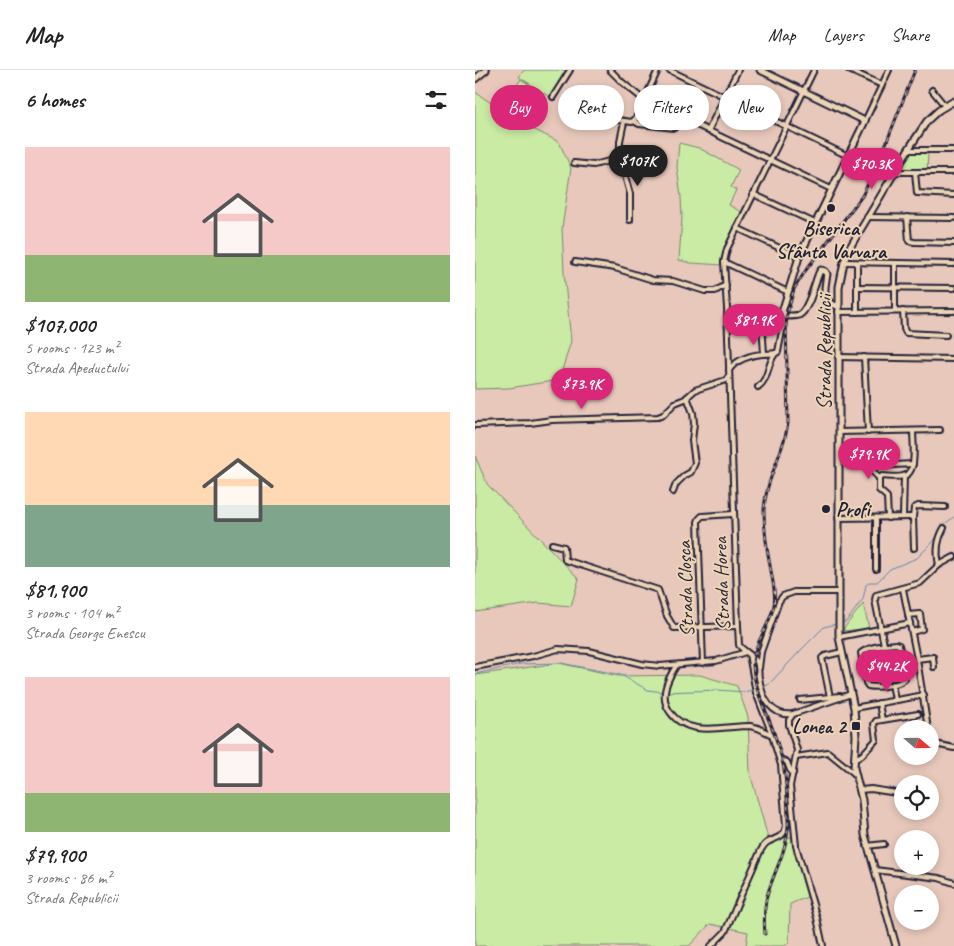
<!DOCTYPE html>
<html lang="en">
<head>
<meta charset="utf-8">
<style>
	:root { --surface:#fff; --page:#f6f6f6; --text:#222; --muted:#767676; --line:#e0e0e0; --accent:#db2777 }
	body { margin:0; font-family:Caveat,sans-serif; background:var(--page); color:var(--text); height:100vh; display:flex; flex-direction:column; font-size:19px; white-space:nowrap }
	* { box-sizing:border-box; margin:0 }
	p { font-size:16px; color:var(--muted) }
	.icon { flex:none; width:28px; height:28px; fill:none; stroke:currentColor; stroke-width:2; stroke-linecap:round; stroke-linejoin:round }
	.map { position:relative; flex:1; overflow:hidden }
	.side { display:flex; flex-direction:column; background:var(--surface); width:475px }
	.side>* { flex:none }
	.top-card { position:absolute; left:15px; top:15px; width:389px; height:45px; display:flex; gap:10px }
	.needle { width:32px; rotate:110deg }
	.buttons { position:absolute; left:419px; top:650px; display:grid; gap:10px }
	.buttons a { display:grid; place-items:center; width:45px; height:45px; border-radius:50%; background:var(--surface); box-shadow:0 2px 8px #0003; font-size:25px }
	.price { position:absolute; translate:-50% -42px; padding:0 11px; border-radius:18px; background:var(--accent); color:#fff; font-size:16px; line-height:32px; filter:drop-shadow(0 1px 2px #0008) }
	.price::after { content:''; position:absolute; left:50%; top:30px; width:15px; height:11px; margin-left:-8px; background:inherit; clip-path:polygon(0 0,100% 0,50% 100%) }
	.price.active { background:#222; color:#fff }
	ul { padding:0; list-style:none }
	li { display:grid; align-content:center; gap:10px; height:265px; padding:0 25px }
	li span { display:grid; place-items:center; height:155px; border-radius:0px; color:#555 }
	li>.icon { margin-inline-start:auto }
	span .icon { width:90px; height:90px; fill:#fffc; stroke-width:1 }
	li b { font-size:21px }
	h2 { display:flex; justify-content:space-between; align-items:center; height:60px; padding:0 25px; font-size:21px }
	.chip { padding:0 18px; border-radius:22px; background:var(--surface); box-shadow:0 2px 8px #0003; font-size:18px; line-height:45px }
	.chip.active { background:var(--accent); color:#fff }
	header { display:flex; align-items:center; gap:30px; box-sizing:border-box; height:70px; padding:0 25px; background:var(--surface); border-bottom:1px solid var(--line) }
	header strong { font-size:24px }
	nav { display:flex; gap:28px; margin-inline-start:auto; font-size:18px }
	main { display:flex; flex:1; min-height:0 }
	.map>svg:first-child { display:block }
</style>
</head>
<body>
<header>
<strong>Map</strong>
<nav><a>Map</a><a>Layers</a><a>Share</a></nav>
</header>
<main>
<section class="side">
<h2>6 homes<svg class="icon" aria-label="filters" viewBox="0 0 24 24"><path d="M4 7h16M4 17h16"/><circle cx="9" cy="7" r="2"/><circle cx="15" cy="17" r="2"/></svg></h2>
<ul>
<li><span style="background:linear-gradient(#f6c9c9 70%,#8fb573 0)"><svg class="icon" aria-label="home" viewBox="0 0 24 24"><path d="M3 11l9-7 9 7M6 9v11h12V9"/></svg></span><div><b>$107,000</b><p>5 rooms · 123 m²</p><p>Strada Apeductului</p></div></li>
<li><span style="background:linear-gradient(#ffd9b3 60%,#7fa58c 0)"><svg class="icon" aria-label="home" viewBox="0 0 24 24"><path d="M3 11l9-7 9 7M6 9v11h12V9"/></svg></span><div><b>$81,900</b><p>3 rooms · 104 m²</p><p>Strada George Enescu</p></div></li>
<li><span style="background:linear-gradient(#f6c9c9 75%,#8fb573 0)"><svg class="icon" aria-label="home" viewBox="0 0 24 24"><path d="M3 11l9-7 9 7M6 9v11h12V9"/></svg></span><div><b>$79,900</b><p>3 rooms · 86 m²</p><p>Strada Republicii</p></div></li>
</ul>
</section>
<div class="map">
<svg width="479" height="876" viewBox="0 0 479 876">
	<rect width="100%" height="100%" fill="#e8c8bb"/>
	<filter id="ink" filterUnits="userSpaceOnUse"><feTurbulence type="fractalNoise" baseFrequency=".02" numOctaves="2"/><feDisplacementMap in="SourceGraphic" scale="10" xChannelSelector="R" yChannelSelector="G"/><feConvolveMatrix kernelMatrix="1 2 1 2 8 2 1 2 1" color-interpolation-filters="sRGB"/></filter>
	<g filter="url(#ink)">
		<g fill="#c9eba3" stroke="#76866f">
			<path d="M49,0H93L75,27L44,7Z"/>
			<path d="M46,9L64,21L58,31L39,19Z"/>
			<path d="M0,22L44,52L84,72L96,98L87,158L89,203L96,271L84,310L34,318L0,319Z"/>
			<path d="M204,73L224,78L264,100L256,117L261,120L254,135L266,142L249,178L247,195L216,193L204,190L207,148L206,127L202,97Z"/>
			<path d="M437,82L453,83L452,101H426Z"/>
			<path d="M0,386L12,414L104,509L96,536L63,533L0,542Z"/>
			<path d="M388,534L394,558L369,561V558Z"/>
			<path d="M84,593L143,606L225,605L262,616L273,647L275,703L293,768L316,767L332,827L315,834L314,872L310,876H271L273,862L235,854L214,876H0V605Z"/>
		</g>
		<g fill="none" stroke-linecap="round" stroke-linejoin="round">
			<g stroke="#6089a5" stroke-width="1">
				<path d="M369,552H371L388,529L391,515L395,512H402L415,499L442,488L459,471L467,456L479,447"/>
				<path d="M0,604L46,594L86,593L146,605L173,620L188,622"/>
				<path d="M289,617L294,614L328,578L349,557L361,554"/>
				<path d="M192,622L243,620L269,622L277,620"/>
			</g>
			<defs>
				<g id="street">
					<path d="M135,0L147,12L169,30L356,119"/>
					<path d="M194,0L373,86"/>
					<path d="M339,0L252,179L249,192L252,238L263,556L264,575C269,582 278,585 282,592C284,597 283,603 284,608C287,627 296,647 318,644L376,624"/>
					<path d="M374,0L407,15"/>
					<path d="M457,20L470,36"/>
					<path d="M78,27L95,0"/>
					<path d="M100,44L157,52L161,48L183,0"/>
					<path d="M159,51L164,54L199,58"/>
					<path d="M390,51L414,0"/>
					<path d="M149,52L145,71V88L155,124V150"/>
					<path d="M233,61L263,0"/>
					<path d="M433,80H479"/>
					<path d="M99,93L119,95L145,88"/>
					<path d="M420,102H479"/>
					<path d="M440,102L442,123L479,125"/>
					<path d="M278,124L340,153"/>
					<path d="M392,147L479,148"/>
					<path d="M432,147L434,171L439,172L479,173"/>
					<path d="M262,158L324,187"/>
					<path d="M100,192L140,198L178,210L198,211L230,221H240L251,215"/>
					<path d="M249,192L313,222"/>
					<path d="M369,192L479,194"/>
					<path d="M382,193V242"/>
					<path d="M420,193V241"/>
					<path d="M382,217L479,218"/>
					<path d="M428,241L429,259L431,263L471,265"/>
					<path d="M363,242L479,241"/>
					<path d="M287,253L289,284"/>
					<path d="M363,287L479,289"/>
					<path d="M389,287L393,362"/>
					<path d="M254,300C261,290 275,285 287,284C293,283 298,285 303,282L310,245"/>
					<path d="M283,317C294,309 292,294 300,284"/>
					<path d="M1,355L55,353L77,350L183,347L188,345L200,333L210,329L220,320L251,310L253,307"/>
					<path d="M364,362L465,360"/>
					<path d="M404,408L398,402L400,396L438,394"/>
					<path d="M198,422L201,414L209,406L216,402L220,393L217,371L219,353L218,343L212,327"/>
					<path d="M428,447L429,406"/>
					<path d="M363,448L438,447"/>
					<path d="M401,448V499"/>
					<path d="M413,448L412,427L404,420V408L407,406C413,406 421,408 428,406C443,404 438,373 438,361"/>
					<path d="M77,474L89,477L90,490L183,520L192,546L199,558L263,556"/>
					<path d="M439,478L438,447L439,438L443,436L470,437"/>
					<path d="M464,495C461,482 462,470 469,458"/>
					<path d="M428,519L442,589L453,659"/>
					<path d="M433,545L445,544L447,559L437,562"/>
					<path d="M364,567L435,553"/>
					<path d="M421,574L424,575L430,609C422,616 403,618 393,616L391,613L386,583C395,576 410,575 421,574Z"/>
					<path d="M409,575L400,530L401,525L445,513L464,495L479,487"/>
					<path d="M403,577L409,615"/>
					<path d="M442,589L458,587L459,597"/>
					<path d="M228,593L223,452L224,449L227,446L258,444"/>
					<path d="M201,596C192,610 184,627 195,642C213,668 248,656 275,656L283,658L297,665"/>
					<path d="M0,597L58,586L83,579L114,581L167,594L185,596L241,591L271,582"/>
					<path d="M284,598L286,582L304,531L308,526L319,522H363"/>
					<path d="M417,614L420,630"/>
					<path d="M355,627L347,588L350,586L367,582"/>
					<path d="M325,630L365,626"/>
					<path d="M379,638L449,625"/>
					<path d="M318,644L314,650V655L322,680L315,716L321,776L342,848L348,876"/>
					<path d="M407,650L443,644"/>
					<path d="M455,673L479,678"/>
					<path d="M321,687L353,682L380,704"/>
					<path d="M305,689L312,692L315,700L318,703"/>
					<path d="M380,689L387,685L401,670L399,654L401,651L407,650L404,633"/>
					<path d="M385,720L396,719L428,724"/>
					<path d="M392,776L409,774"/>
					<path d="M400,800L464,808L479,813"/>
					<path d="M236,876L250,862L285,782C287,778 289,774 293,772C302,767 309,768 311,756L306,695L295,659L281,623L274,584"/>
				</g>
				<g id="secondary">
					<path d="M285,0L390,51L324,187L307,242L312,246C315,246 321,246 324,245C334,240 340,212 344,203L346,200L350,201L352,204C350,217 345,233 363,236"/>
					<path d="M0,9L11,0"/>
					<path d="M421,876L390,765L387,730L379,698L381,666L379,638L364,567V217L369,192L374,179L433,80L452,51L464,40L479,31"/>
				</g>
			</defs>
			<use href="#street" stroke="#22223b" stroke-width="8"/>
			<use href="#secondary" stroke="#22223b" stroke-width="9"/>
			<use href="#street" stroke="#edd4b5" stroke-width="4"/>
			<use href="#secondary" stroke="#edd4b5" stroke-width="5"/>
			<defs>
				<path id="rail" d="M290,864C289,853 289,842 291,830C297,804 313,781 313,754C313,728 311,699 303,675C295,649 279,623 278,595C278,574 295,556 299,535C301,523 298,513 296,501C292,481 289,461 289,441C290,410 309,383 313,353L311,248L319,219L331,200L387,126L403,94L440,0"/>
			</defs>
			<use href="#rail" stroke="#22223b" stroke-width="3"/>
			<use href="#rail" stroke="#edd4b5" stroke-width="1" stroke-dasharray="4" stroke-linecap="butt"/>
		</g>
	</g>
	<g fill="#22223b" stroke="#edd4b5" stroke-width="2">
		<circle cx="356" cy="138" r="5"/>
		<circle cx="351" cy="439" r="5"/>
		<rect x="376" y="651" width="10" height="10" rx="2.5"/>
	</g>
	<g text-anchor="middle" stroke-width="4" stroke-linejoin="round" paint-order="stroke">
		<g font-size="20" font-weight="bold" fill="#22223b" stroke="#edd4b5">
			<text x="356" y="165">Biserica<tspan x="356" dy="23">Sfânta Varvara</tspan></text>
			<text x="361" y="446" text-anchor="start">Profi</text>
			<text x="371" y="663" text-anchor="end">Lonea 2</text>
		</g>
		<g font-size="20" fill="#22223b" stroke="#edd4b5">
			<text transform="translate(349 282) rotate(-90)" y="7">Strada Republicii</text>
			<text transform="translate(246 514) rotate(-92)" y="7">Strada Horea</text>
			<text transform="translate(210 519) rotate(-92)" y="7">Strada Cloșca</text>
		</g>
	</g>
</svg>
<div class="buttons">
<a><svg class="needle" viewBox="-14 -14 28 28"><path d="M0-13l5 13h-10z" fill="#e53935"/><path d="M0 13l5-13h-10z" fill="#767676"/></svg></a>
<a><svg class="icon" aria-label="locate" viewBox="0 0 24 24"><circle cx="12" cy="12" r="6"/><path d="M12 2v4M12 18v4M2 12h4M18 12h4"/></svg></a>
<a>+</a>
<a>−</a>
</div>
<b class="price active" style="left:163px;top:117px">$107K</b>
<b class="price" style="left:397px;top:120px">$70.3K</b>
<b class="price" style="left:279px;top:276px">$81.9K</b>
<b class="price" style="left:107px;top:340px">$73.9K</b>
<b class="price" style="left:394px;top:410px">$79.9K</b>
<b class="price" style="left:412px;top:622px">$44.2K</b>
<div class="top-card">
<a class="chip active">Buy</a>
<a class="chip">Rent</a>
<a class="chip">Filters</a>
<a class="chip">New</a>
</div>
</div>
</main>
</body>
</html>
